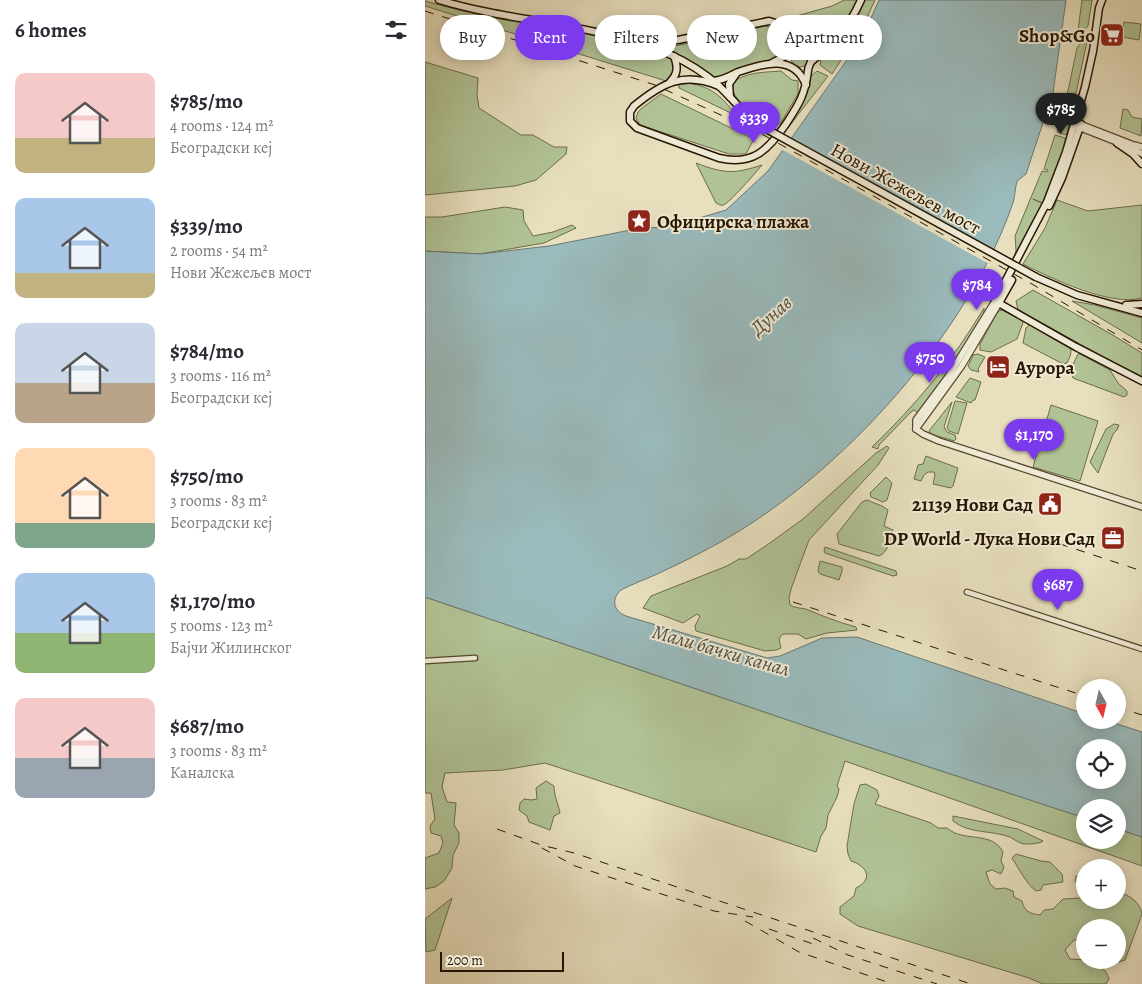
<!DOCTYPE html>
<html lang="en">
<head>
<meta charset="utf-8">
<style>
	:root { --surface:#fff; --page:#f7f7f7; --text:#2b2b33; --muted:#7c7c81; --accent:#7c3aed }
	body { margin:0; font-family:Alegreya,serif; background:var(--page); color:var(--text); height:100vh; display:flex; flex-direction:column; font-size:19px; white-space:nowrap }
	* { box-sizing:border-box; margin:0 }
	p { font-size:16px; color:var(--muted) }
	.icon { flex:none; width:28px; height:28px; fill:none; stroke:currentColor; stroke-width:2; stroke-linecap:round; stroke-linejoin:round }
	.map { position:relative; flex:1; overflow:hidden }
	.details { display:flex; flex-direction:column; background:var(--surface); width:425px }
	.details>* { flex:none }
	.guide { position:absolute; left:15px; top:15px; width:475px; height:45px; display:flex; gap:10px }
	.needle { width:32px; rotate:172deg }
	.tools { position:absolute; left:651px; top:679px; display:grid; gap:10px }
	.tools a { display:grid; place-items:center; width:50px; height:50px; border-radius:50%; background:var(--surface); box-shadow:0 2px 12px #0003; font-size:25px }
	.scale { position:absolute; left:15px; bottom:12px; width:124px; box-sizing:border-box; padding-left:5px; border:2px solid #271601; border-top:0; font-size:14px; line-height:18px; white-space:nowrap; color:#271601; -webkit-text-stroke:4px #efead5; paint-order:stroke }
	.price { position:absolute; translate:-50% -42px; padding:0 11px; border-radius:18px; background:var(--accent); color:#fff; font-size:16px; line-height:32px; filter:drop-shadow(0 1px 2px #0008) }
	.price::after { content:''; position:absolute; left:50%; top:30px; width:15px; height:11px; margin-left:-8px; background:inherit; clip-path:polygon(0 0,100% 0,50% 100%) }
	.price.current { background:#222; color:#fff }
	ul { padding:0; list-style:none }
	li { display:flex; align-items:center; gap:15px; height:125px; padding:0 15px }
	li span { display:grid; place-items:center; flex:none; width:140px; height:100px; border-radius:10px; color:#555 }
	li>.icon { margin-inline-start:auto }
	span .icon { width:60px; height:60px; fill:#fffc; stroke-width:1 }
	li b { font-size:21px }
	h2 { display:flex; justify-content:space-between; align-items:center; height:60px; padding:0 15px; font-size:21px }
	.pill { padding:0 18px; border-radius:22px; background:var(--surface); box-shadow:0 2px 12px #0003; font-size:18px; line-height:45px }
	.pill.current { background:var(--accent); color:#fff }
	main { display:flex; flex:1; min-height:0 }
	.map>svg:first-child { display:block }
</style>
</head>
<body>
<main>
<section class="details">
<h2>6 homes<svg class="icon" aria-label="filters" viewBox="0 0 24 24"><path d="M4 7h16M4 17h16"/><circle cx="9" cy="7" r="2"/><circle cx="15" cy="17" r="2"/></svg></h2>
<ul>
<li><span style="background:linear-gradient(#f6c9c9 65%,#c2b280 0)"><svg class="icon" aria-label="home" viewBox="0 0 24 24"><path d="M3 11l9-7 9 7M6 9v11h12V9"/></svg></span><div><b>$785/mo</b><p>4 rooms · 124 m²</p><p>Београдски кеј</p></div></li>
<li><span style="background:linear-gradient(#a9c7e8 75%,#c2b280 0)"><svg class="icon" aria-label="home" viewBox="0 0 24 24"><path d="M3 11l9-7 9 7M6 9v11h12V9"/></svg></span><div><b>$339/mo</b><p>2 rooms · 54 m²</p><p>Нови Жежељев мост</p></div></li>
<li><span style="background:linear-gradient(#c9d6e8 60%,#b9a48a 0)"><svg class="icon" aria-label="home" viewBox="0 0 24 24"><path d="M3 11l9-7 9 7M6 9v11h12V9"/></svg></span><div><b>$784/mo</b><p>3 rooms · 116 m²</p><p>Београдски кеј</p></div></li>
<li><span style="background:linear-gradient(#ffd9b3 75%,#7fa58c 0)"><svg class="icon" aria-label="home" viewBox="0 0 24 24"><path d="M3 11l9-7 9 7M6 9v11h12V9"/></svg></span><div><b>$750/mo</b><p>3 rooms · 83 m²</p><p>Београдски кеј</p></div></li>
<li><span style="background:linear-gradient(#a9c7e8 60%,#8fb573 0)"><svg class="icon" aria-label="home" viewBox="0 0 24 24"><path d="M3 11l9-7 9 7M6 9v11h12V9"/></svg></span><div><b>$1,170/mo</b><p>5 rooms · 123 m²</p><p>Бајчи Жилинског</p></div></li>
<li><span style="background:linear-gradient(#f6c9c9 60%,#9aa5b1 0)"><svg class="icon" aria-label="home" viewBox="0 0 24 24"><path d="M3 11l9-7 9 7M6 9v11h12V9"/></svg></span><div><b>$687/mo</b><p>3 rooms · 83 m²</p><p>Каналска</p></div></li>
</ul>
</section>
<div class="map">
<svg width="717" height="984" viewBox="0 0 717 984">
	<rect width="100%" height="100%" fill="#e7dfbe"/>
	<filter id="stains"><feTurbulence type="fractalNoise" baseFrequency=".004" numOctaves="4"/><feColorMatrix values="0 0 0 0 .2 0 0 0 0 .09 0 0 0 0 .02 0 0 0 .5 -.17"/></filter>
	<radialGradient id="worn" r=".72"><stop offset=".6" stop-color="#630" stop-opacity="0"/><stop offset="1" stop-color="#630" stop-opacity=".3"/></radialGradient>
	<g fill="#b1c395" stroke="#6c6c4b">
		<path d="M419,0H434C423,19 415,38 394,47C390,42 387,40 382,36C375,30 379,22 367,19L368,17L407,6Z"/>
		<path d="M439,0H450L438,26L407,74L395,65L396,58C417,45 429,23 439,0Z"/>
		<path d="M657,0H667L663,26L652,38Z"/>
		<path d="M0,1L30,9L85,21L146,29L205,44L234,53L247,59L250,66L247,77L241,81L0,6Z"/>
		<path d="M699,22L716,24L714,40L697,37Z"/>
		<path d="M340,26L354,30L362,40C356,45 352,51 352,59L288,80L233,48C270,45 304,30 340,26Z"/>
		<path d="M662,35L663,37L648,107L640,105L652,48Z"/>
		<circle cx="375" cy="58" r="9"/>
		<path d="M0,62L53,78L52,95L54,108L96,135H108L129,147H142L141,154L111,180L90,186L0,195Z"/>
		<path d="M356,71L367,80L373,81V94L355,124L337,119L336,121C327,115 295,89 313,79C325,72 343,72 356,71Z"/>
		<path d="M392,71L403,76L359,133L356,131L384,78Z"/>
		<path d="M263,83C288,87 297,97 312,116L254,88V85Z"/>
		<path d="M236,94L329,139L321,154H304L215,125L211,118L213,112L217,108Z"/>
		<path d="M639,109L648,111L641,135L632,132Z"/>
		<path d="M698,109L703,110L707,117L717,119L716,136L695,128Z"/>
		<path d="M630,135L640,138C643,151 625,189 618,203L608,199L618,204L591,260L589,259L591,250L590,236L617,171L622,172L623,170L619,169Z"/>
		<path d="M271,163C300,174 309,174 337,165C331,172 304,204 298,205C295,206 294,204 291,203Z"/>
		<path d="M632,200L663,211L717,205V298C685,307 626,278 598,264L620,228Z"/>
		<path d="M80,207L98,210L99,221L108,236L128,232L147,225L151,228L119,243L55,254L0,251V217H17Z"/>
		<path d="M608,290L686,334L717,353V378L593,310L591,301Z"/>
		<path d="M647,301L670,305L717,318V343Z"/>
		<path d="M559,308V313L519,378L493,413L489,410L486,412L454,445L453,449L447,447C491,405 528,360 559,308Z"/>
		<path d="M577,310L596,319L598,323L592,339L566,352L555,350V344L571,315L574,311Z"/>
		<path d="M605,324L644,346C648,351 645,357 642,363L638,364L598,343L601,328Z"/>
		<path d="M553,354L560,357L553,369L554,372L546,370L543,366L548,355Z"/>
		<path d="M653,354H655L685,370L693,383L702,391V395L699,397L648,378L645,371Z"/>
		<path d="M545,378L556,382L550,400H548L546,403L531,397Z"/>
		<path d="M530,401L542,403L533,434L524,431L522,428Z"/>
		<path d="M527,402L519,427L522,432L530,435L531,439L529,441L506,434L504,431Z"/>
		<path d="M626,405L673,421L655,481L608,467Z"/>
		<path d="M689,424L694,425L692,430L688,434L673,473L665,462L681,429Z"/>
		<path d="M462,446L464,448L453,465L384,540L366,589L364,598L365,605C370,608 375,608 381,609C397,616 413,622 431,627L432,630L402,633L381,639L373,634H358C352,639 355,641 356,648L351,650L340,651L271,631L270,626L275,616L272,614L258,623L218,608L226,596L302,566L314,559H321L342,545L378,519L451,453Z"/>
		<path d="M501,456L533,468L528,486L526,488L508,484L510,475L509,472H503L499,475L496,481L489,479L493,465L498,464Z"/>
		<path d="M461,477L467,483L462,500L458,502L446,497L445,493Z"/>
		<path d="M442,500L457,506L463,510L459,526L468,530C465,539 463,553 454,556L414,544L412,534L437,502Z"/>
		<path d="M400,547L471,571L472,575L468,576L400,553L399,550Z"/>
		<path d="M395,561L417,567V571L414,580L395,574L393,571Z"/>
		<path d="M0,597L425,741L660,818V840H692L693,829L717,837V866L420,761L412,786L414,789L412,797L403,815L401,828L396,836L391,852L120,763L78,770L20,773L17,787L22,802L31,803L29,825L34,833V843L28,855L27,868L19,881L10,887L0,889V858L14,853L18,843L16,836L6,833L5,826L10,819L6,793H0Z"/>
		<path d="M121,781L129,786C129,796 133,803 135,813L129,816L125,830L104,822L102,816L94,810L95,803L99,799L106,800L112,799L111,788Z"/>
		<path d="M441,784L452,790L454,796L450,804L506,823L513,828H522C539,843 566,830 578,852L576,861L579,867L576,874L567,870L561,872L565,884L571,889L580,888L588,891L589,897L597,901C599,911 605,914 615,915L619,910L628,909L638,899L656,898L658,894L657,889L650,881L651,876L660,877V900H692L693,893C705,894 715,903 717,914L700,960L694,962L692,960V928H660V940H649L640,950L645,959L663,960L667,965C677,967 681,969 684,979L681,984H618L604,978L433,926L415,914V907L429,896L431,888C449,879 442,866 426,861L423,854L422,846L429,804L435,785Z"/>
		<path d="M528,816L593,829L618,841C614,844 604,844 599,844C593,843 589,839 585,837C566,830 544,834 528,821Z"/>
		<path d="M591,854L616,861L625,862L637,874L638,882L618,885L616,890L611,891C602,885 593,867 587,858Z"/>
		<path d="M27,898L10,950L1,952L0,919Z"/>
	</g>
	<path fill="#9ababb" stroke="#6c7871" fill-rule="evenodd" d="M454,0H641L628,93L601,174L592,181C590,189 590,196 588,203C543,333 419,471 301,539C278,552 254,564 230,575C219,580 207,584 196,590C186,599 188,611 201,616L342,658L355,656L397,638L432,637L660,714V720H680L717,732V837L693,829L692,808H660V818L425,741L0,597V251L55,254L124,246L216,228L244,227L301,210L343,171L424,57L446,18ZM660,748H692V780H660Z"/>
	<path fill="#e7dfbe" d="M365,137L570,250L564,264L356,149Z"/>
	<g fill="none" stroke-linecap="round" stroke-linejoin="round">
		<defs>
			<g id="minor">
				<path d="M542,592L717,649"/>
				<path d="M0,661L50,658"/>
			</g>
			<g id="tertiary">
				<path d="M652,123L706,144"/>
				<path d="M651,126L707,148L717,154"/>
				<path d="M709,145L717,147"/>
				<path d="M491,429L498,434L514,441L717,507"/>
				<path d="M491,429V420L523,377L570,301"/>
				<path d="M491,429L536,367L574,303"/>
			</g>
			<g id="secondary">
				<path d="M14,0C76,19 142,22 204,40C217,44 231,48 244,54C262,62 280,73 295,87C309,100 320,116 336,126"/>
				<path d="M677,0L674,8L668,51L660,87L641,152L622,202L570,301L651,347L717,381"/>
				<path d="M361,30L366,41L367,49"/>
				<path d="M207,41L253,40L344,21L360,26L387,53C389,61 383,64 383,71C380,95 374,104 361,124C343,150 328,166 294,158L212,128L205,121V112L209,106C237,83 259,71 294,86"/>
				<path d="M387,61C411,41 423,29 436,0"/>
				<path d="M347,63L362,55L369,47L378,46"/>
				<path d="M287,81C297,81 305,76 313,72C339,63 369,54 381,85"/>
				<path d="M245,82C253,74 253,67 249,56"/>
				<path d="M305,97L304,84L311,74"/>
				<path d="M692,143L708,154L717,164"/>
				<path d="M624,206L637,178L656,124"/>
				<path d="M611,277L652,295L717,313"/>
				<path d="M574,303L587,280"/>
				<path d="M701,305L717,304"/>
			</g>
		</defs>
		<use href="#minor" stroke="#574830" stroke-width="7"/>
		<use href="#tertiary" stroke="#574830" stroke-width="8"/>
		<use href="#secondary" stroke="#271601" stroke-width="9"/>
		<use href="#minor" stroke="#efead5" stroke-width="4.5"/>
		<use href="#tertiary" stroke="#efead5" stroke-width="5.5"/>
		<use href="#secondary" stroke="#efead5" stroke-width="6"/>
		<g stroke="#271601" stroke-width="1" stroke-dasharray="9 9" stroke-linecap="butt">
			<path d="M0,11L230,85L333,132L607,284L717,350"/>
			<path d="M617,538L717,571"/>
			<path d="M368,602L660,696"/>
			<path d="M692,707L717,715"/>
			<path d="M72,829L116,845L149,853L546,984"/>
			<path d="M117,848L150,866L289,911L328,917"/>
			<path d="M320,921L374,952L468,984"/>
			<path d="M344,929L394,946"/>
			<path d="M388,938L423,955L512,984"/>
		</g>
		<defs>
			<path id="secondary-bridge" d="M336,126L611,277"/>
		</defs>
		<use href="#secondary-bridge" stroke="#271601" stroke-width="9" stroke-linecap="butt"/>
		<use href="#secondary-bridge" stroke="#efead5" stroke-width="6"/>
	</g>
	<defs>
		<symbol id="supermarket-square" viewBox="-11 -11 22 22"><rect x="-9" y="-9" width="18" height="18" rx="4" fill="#8f2418" stroke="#efead5"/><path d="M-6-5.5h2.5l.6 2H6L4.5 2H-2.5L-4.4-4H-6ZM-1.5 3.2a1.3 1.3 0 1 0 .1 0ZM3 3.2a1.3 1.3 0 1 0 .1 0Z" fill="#fff"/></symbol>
		<symbol id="sight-square" viewBox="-11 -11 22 22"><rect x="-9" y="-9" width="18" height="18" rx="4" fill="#8f2418" stroke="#efead5"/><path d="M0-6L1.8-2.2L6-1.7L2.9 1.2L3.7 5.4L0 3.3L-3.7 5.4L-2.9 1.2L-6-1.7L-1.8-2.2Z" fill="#fff"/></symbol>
		<symbol id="hotel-square" viewBox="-11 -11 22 22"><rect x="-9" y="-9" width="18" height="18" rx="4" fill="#8f2418" stroke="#efead5"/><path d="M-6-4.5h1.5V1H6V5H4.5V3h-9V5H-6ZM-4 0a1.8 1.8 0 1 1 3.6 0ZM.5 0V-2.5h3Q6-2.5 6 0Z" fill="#fff"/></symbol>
		<symbol id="civic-square" viewBox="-11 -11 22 22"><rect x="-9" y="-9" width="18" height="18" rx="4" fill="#8f2418" stroke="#efead5"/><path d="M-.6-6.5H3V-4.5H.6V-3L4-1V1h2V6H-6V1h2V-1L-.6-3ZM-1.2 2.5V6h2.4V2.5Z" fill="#fff"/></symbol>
		<symbol id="office-square" viewBox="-11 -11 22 22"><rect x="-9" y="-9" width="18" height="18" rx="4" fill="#8f2418" stroke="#efead5"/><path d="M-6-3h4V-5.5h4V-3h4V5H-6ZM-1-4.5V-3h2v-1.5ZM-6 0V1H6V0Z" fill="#fff"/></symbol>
	</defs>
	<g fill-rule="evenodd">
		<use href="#supermarket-square" x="673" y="21" width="28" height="28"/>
		<use href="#sight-square" x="200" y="207" width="28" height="28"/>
		<use href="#hotel-square" x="559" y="353" width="28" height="28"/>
		<use href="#civic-square" x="611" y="490" width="28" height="28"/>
		<use href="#office-square" x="674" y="524" width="28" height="28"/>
	</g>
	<g text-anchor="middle" stroke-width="4" stroke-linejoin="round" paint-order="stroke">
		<g font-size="19" font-weight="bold" fill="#271601" stroke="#efead5" text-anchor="end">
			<text x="670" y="42">Shop&amp;Go</text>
			<text x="232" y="228" text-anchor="start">Официрска плажа</text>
			<text x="590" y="374" text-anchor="start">Аурора</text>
			<text x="608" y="511">21139 Нови Сад</text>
			<text x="670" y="545">DP World - Лука Нови Сад</text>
		</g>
		<g font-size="19" fill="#271601" stroke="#efead5">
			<text transform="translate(481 188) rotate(29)" y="7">Нови Жежељев мост</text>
		</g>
		<g font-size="20" font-style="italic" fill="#4f4f42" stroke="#efead5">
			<text transform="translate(346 315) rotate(-42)" y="7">Дунав</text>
			<text transform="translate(296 650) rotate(16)" y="7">Мали бачки канал</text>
		</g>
	</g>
	<rect width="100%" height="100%" filter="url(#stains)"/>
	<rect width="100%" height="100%" fill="url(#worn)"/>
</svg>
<div class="tools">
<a><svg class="needle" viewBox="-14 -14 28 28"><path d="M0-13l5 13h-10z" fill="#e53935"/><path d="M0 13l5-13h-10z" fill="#7c7c81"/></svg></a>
<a><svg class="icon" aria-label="locate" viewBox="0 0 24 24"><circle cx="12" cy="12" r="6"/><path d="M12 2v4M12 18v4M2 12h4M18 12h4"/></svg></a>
<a><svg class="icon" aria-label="layers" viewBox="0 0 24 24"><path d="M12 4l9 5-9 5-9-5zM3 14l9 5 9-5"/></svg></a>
<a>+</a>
<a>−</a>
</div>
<div class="scale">200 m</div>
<b class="price current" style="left:636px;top:135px">$785</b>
<b class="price" style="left:329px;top:144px">$339</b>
<b class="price" style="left:552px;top:311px">$784</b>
<b class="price" style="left:505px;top:384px">$750</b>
<b class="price" style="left:609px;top:461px">$1,170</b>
<b class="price" style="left:633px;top:611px">$687</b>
<div class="guide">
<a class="pill">Buy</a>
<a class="pill current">Rent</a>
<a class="pill">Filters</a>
<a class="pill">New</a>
<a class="pill">Apartment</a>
</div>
</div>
</main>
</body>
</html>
